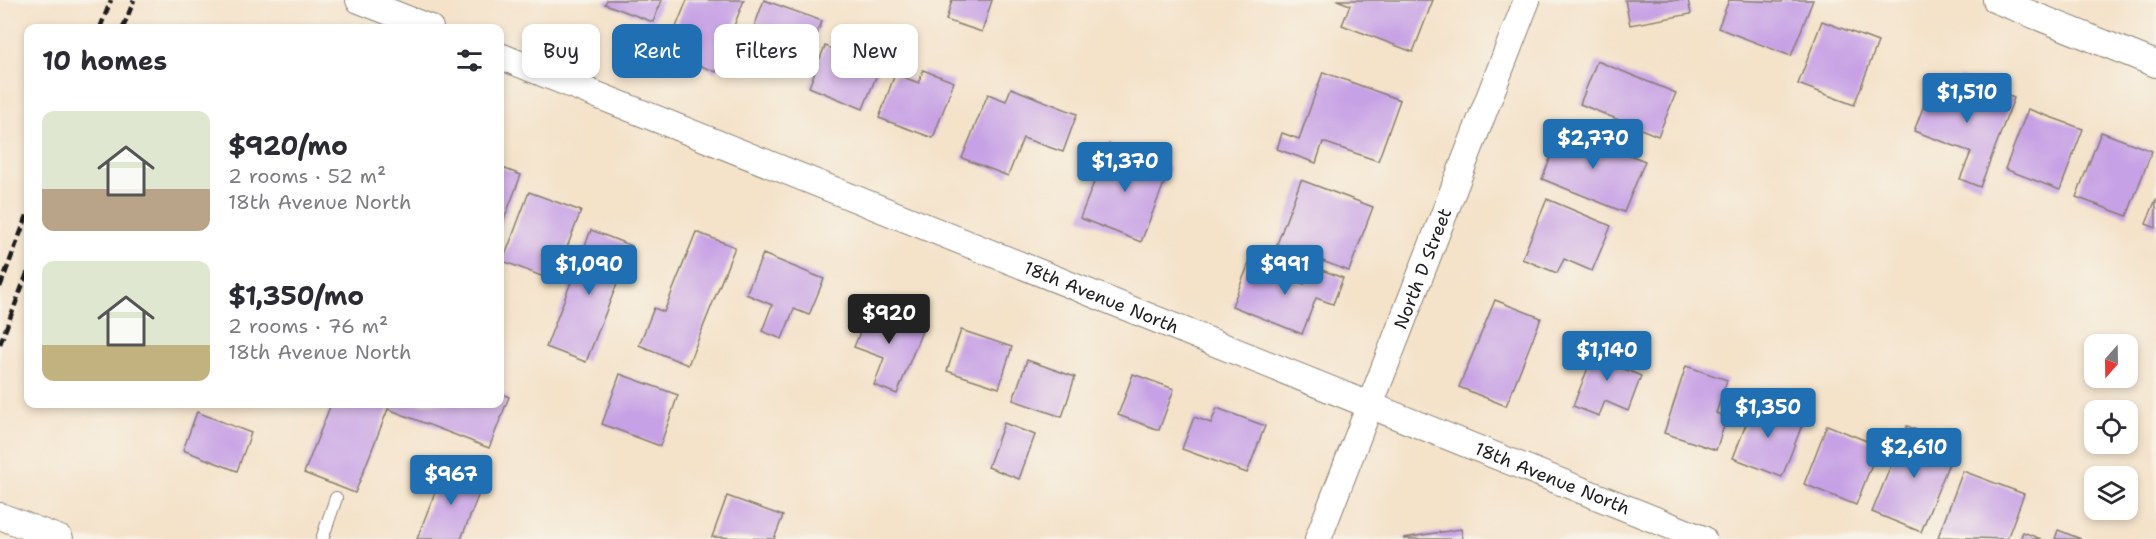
<!DOCTYPE html>
<html lang="en">
<head>
<meta charset="utf-8">
<style>
	:root { --surface:#fff; --page:#f2f2f3; --text:#2b2b33; --muted:#7c7c81; --accent:#1f6fb2 }
	body { margin:0; font-family:"Shantell Sans",sans-serif; background:var(--page); color:var(--text); height:100vh; display:flex; flex-direction:column; font-size:22px; white-space:nowrap }
	* { box-sizing:border-box; margin:0 }
	p { font-size:20px; color:var(--muted) }
	.icon { flex:none; width:33px; height:33px; fill:none; stroke:currentColor; stroke-width:2; stroke-linecap:round; stroke-linejoin:round }
	.map { position:relative; flex:1; overflow:hidden }
	.details { position:absolute; left:24px; top:24px; width:480px; height:384px; display:flex; flex-direction:column; background:var(--surface); border-radius:12px; box-shadow:0 3px 9px #0003 }
	.details>* { flex:none }
	.banner { position:absolute; left:522px; top:24px; width:570px; height:54px; display:flex; gap:12px }
	.needle { width:39px; rotate:200deg }
	.controls { position:absolute; left:2084px; top:334px; display:grid; gap:12px }
	.controls a { display:grid; place-items:center; width:54px; height:54px; border-radius:12px; background:var(--surface); box-shadow:0 3px 9px #0003; font-size:30px }
	.price { position:absolute; translate:-50% -51px; padding:0 14px; border-radius:6px; background:var(--accent); color:#fff; font-size:20px; line-height:39px; filter:drop-shadow(0 2px 3px #0008) }
	.price::after { content:''; position:absolute; left:50%; top:36px; width:18px; height:14px; margin-left:-9px; background:inherit; clip-path:polygon(0 0,100% 0,50% 100%) }
	.price.selected { background:#222; color:#fff }
	ul { padding:0; list-style:none }
	li { display:flex; align-items:center; gap:18px; height:150px; padding:0 18px }
	li span { display:grid; place-items:center; flex:none; width:168px; height:120px; border-radius:12px; color:#555 }
	li>.icon { margin-inline-start:auto }
	span .icon { width:72px; height:72px; fill:#fffc; stroke-width:1 }
	li b { font-size:26px }
	h2 { display:flex; justify-content:space-between; align-items:center; height:72px; padding:0 18px; font-size:26px }
	.chip { padding:0 21px; border-radius:12px; background:var(--surface); box-shadow:0 3px 9px #0003; font-size:21px; line-height:54px }
	.chip.selected { background:var(--accent); color:#fff }
	.map>svg:first-child { display:block }
</style>
</head>
<body>
<div class="map">
<svg width="2156" height="539" viewBox="0 0 2156 539">
	<rect width="100%" height="100%" fill="#f7f3e8"/>
	<filter id="ink" filterUnits="userSpaceOnUse"><feTurbulence type="fractalNoise" baseFrequency=".0167" numOctaves="2"/><feDisplacementMap in="SourceGraphic" scale="12" xChannelSelector="R" yChannelSelector="G"/><feConvolveMatrix kernelMatrix="1 2 1 2 8 2 1 2 1" color-interpolation-filters="sRGB"/></filter>
	<filter id="wash" filterUnits="userSpaceOnUse"><feTurbulence type="fractalNoise" baseFrequency=".008" numOctaves="4" result="noise"/><feDisplacementMap in="SourceGraphic" scale="24" xChannelSelector="R" yChannelSelector="G"/><feGaussianBlur stdDeviation="1.35" result="paint"/><feColorMatrix in="noise" values="0 0 0 0 0 0 0 0 0 0 0 0 0 0 0 0 0 1.4 0 .05"/><feComposite in="paint" operator="in"/></filter>
	<g filter="url(#wash)">
		<rect width="100%" height="100%" fill="#f4e2c9"/>
		<g id="blocks">
			<g fill="#c7a1e5">
				<path d="M607,0H662L653,22L605,4Z"/>
				<path d="M687,0H744L716,72L666,52Z"/>
				<path d="M764,0L822,21L804,67L747,46Z"/>
				<path d="M952,0H992L982,32L946,20Z"/>
				<path d="M1337,0H1433L1413,52L1342,25L1350,5Z"/>
				<path d="M1625,0H1688L1691,14L1630,25Z"/>
				<path d="M1729,0L1782,2L1783,0H1813L1791,56L1718,28Z"/>
				<path d="M1822,21L1878,42L1854,105L1798,84Z"/>
				<path d="M825,46L880,67L863,109L809,87Z"/>
				<path d="M1597,61L1676,93L1658,136L1580,104Z"/>
				<path d="M923,70L954,82L933,138L879,118L895,74L919,83Z"/>
				<path d="M1323,72L1400,100L1378,161L1323,142L1316,163L1277,149L1282,133L1299,139Z"/>
				<path d="M1960,77L2014,98L1980,187L1960,179L1971,152L1914,131L1929,92L1952,100Z"/>
				<path d="M1011,88L1077,114L1063,152L1023,138L1008,176L962,158L988,94L1006,101Z"/>
				<path d="M2028,109L2083,129L2060,190L2005,169Z"/>
				<path d="M1562,129L1645,161L1624,212L1542,179Z"/>
				<path d="M2101,132L2152,151L2127,216L2076,197Z"/>
				<path d="M1109,144L1170,168L1141,242L1080,218Z"/>
				<path d="M500,167L521,175L500,230Z"/>
				<path d="M1301,180L1373,207L1349,271L1277,244Z"/>
				<path d="M529,192L581,211L554,281L503,261Z"/>
				<path d="M1547,199L1611,226L1592,271L1564,259L1557,273L1522,259Z"/>
				<path d="M2156,199V228L2146,224Z"/>
				<path d="M591,230L632,246L586,362L546,347Z"/>
				<path d="M696,232L735,247L688,365L639,345L654,308L664,312Z"/>
				<path d="M763,254L824,279L809,315L794,309L782,339L762,331L772,305L746,294Z"/>
				<path d="M1249,263L1304,284L1311,266L1343,278L1333,304L1316,298L1302,334L1232,306Z"/>
				<path d="M1495,300L1541,318L1506,406L1459,387Z"/>
				<path d="M871,305L924,326L897,394L874,385L884,358L854,347Z"/>
				<path d="M961,330L1012,347L999,388L947,371Z"/>
				<path d="M1599,340L1624,350L1617,366L1641,376L1628,411L1605,401L1599,416L1573,406Z"/>
				<path d="M1027,360L1075,377L1062,417L1013,400Z"/>
				<path d="M1686,366L1727,380L1716,413L1727,417L1716,450L1664,433Z"/>
				<path d="M620,374L678,395L660,446L602,424Z"/>
				<path d="M1133,374L1174,389L1159,430L1118,415Z"/>
				<path d="M500,393L509,397L489,448L388,409L355,493L304,473L331,404H500Z"/>
				<path d="M1755,401L1804,420L1782,477L1733,458Z"/>
				<path d="M1217,408L1265,426L1247,473L1182,449L1194,417L1211,423Z"/>
				<path d="M197,412L251,433L237,471L183,450Z"/>
				<path d="M1004,423L1035,435L1019,479L988,467Z"/>
				<path d="M1827,425L1879,446L1856,505L1804,484Z"/>
				<path d="M1907,426L1956,446L1921,532L1872,512Z"/>
				<path d="M445,466L484,481L461,539H417Z"/>
				<path d="M1963,471L2024,494L2007,539L1938,537Z"/>
				<path d="M727,496L783,516L774,539L712,537Z"/>
				<path d="M1461,529L1463,539H1404V538Z"/>
				<path d="M2058,530L2081,539H2055Z"/>
				<path d="M2023,532L2041,539H2020Z"/>
			</g>
		</g>
	</g>
	<g filter="url(#ink)">
		<use href="#blocks" fill-opacity="0" stroke="#887f72" stroke-width="1.5"/>
		<g fill="none" stroke-linecap="round" stroke-linejoin="round">
			<defs>
				<path id="lane" d="M322,539L336,498"/>
				<g id="street">
					<path d="M359,0L430,28"/>
					<path d="M1996,0L2156,64"/>
					<path id="s1" d="M500,56L1703,539"/>
					<path d="M0,516L60,539"/>
					<path id="s2" d="M1318,539L1527,0"/>
				</g>
			</defs>
			<use href="#lane" stroke="#887f72" stroke-width="14"/>
			<use href="#street" stroke="#887f72" stroke-width="28"/>
			<use href="#lane" stroke="#fff" stroke-width="12"/>
			<use href="#street" stroke="#fff" stroke-width="26"/>
			<g stroke="#1c1c1c" stroke-width="4.5" stroke-dasharray="9 4.5" stroke-linecap="butt">
				<path d="M100,28L111,0"/>
				<path d="M123,28L134,0"/>
				<path d="M0,287L28,213"/>
				<path d="M0,344L28,271"/>
			</g>
		</g>
	</g>
	<g text-anchor="middle" stroke-width="4.5" stroke-linejoin="round" paint-order="stroke">
		<g font-size="18" fill="#1c1c1c" stroke="#f7f3e8">
			<text dy="6" stroke="none"><textPath href="#s2" startOffset="290">North D Street</textPath></text>
			<text dy="6" stroke="none"><textPath href="#s1" startOffset="648">18th Avenue North</textPath></text>
			<text dy="6" stroke="none"><textPath href="#s1" startOffset="1134">18th Avenue North</textPath></text>
		</g>
	</g>
</svg>
<div class="controls">
<a><svg class="needle" viewBox="-14 -14 28 28"><path d="M0-13l5 13h-10z" fill="#e53935"/><path d="M0 13l5-13h-10z" fill="#7c7c81"/></svg></a>
<a><svg class="icon" aria-label="locate" viewBox="0 0 24 24"><circle cx="12" cy="12" r="6"/><path d="M12 2v4M12 18v4M2 12h4M18 12h4"/></svg></a>
<a><svg class="icon" aria-label="layers" viewBox="0 0 24 24"><path d="M12 4l9 5-9 5-9-5zM3 14l9 5 9-5"/></svg></a>
</div>
<b class="price" style="left:1967px;top:124px">$1,510</b>
<b class="price" style="left:1593px;top:170px">$2,770</b>
<b class="price" style="left:1125px;top:193px">$1,370</b>
<b class="price" style="left:589px;top:296px">$1,090</b>
<b class="price" style="left:1285px;top:296px">$991</b>
<b class="price selected" style="left:889px;top:345px">$920</b>
<b class="price" style="left:1607px;top:382px">$1,140</b>
<b class="price" style="left:1768px;top:439px">$1,350</b>
<b class="price" style="left:1914px;top:479px">$2,610</b>
<b class="price" style="left:451px;top:506px">$967</b>
<div class="banner">
<a class="chip">Buy</a>
<a class="chip selected">Rent</a>
<a class="chip">Filters</a>
<a class="chip">New</a>
</div>
<section class="details">
<h2>10 homes<svg class="icon" aria-label="filters" viewBox="0 0 24 24"><path d="M4 7h16M4 17h16"/><circle cx="9" cy="7" r="2"/><circle cx="15" cy="17" r="2"/></svg></h2>
<ul>
<li><span style="background:linear-gradient(#dfe7d0 65%,#b9a48a 0)"><svg class="icon" aria-label="home" viewBox="0 0 24 24"><path d="M3 11l9-7 9 7M6 9v11h12V9"/></svg></span><div><b>$920/mo</b><p>2 rooms · 52 m²</p><p>18th Avenue North</p></div></li>
<li><span style="background:linear-gradient(#dfe7d0 70%,#c2b280 0)"><svg class="icon" aria-label="home" viewBox="0 0 24 24"><path d="M3 11l9-7 9 7M6 9v11h12V9"/></svg></span><div><b>$1,350/mo</b><p>2 rooms · 76 m²</p><p>18th Avenue North</p></div></li>
</ul>
</section>
</div>
</body>
</html>
